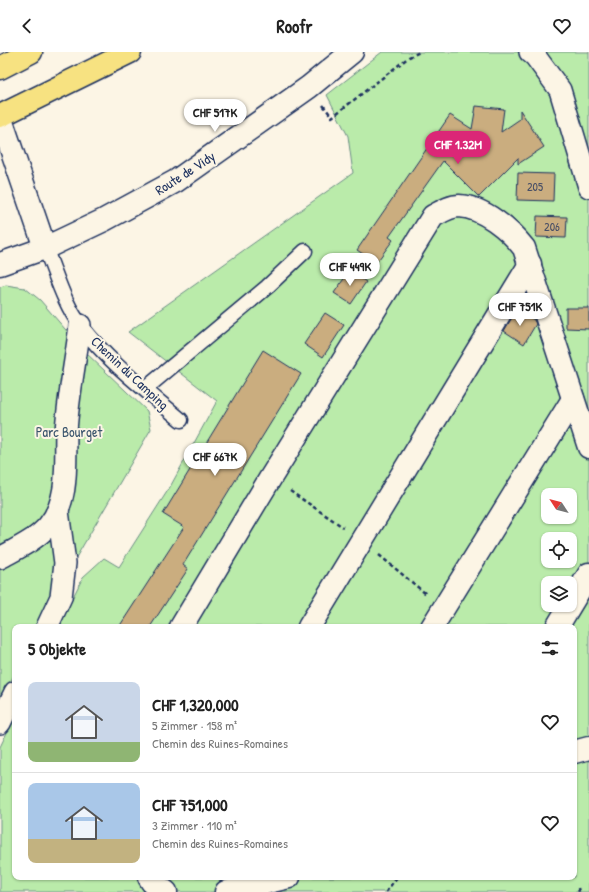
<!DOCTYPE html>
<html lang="de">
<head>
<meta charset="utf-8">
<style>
	:root { --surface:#fff; --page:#f6f6f6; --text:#222; --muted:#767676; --line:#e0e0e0; --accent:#db2777 }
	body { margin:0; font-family:"Patrick Hand",sans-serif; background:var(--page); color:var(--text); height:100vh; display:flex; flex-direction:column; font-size:15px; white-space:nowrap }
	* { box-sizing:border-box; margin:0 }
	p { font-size:13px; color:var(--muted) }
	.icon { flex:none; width:22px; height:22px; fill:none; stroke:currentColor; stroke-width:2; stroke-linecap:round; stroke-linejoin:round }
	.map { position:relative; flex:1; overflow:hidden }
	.side { position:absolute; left:12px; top:572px; width:565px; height:256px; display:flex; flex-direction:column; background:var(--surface); border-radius:8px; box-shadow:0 1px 3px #0004 }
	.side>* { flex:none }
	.needle { width:26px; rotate:306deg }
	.controls { position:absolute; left:541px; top:436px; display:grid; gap:8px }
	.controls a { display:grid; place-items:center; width:36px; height:36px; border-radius:8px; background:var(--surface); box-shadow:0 1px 3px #0004; font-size:20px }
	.price { position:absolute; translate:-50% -34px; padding:0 9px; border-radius:14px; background:#fff; color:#222; font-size:13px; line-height:26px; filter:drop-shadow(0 1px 2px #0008) }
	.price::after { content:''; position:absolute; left:50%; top:24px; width:12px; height:9px; margin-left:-6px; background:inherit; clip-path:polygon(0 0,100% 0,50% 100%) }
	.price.on { background:var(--accent); color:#fff }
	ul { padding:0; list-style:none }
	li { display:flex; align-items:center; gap:12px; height:100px; padding:0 16px }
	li+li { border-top:1px solid var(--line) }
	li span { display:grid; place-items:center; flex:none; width:112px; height:80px; border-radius:8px; color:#555 }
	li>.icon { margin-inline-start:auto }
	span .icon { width:48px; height:48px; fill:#fffc; stroke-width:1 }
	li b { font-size:17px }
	h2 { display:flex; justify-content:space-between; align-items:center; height:48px; padding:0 16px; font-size:17px }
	header { display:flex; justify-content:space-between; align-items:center; height:52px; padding:0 16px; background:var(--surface); font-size:18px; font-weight:800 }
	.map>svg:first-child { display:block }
</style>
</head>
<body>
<header><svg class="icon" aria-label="back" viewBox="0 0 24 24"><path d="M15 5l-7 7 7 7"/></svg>Roofr<svg class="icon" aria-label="heart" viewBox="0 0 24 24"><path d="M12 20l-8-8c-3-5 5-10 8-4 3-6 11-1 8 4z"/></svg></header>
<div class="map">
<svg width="589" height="840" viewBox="0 0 589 840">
	<rect width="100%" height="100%" fill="#fcf5e5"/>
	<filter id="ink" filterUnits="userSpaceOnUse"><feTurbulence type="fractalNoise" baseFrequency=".025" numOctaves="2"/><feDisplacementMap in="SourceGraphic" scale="8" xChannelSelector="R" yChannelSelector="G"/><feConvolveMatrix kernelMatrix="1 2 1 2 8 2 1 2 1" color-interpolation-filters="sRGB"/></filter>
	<g filter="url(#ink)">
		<g fill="#baebaa" stroke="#6a8d84" fill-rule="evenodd">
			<path d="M382,0H589V840H0V695L15,664V825H574V575H58L83,525L104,506L119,515L170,435L217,349L128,280L353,121L348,84L327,43ZM548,443H570V465H548ZM548,487H570V509H548ZM548,531H570V553H548Z"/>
			<path d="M6,233L25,236L40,248L84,299L147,359L151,377L67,521L39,575H15V621L0,649V235Z"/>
		</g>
		<g fill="#caad7f" stroke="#1b2f5e">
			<path d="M476,54L504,57L501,80L520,67V58L544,95L518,112V106L479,145L443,109L389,185L393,188L376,211L357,198L450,63L472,77Z"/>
			<path d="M518,121L554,122L553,149L517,148Z"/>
			<path d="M537,164L567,165L566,186L536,185Z"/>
			<path d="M350,218L366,230L351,252L334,241Z"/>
			<path d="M566,256H589V277L566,276Z"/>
			<path d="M517,257L534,268L536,272L524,292L504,279Z"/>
			<path d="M325,261L344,273L323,305L304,292Z"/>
			<path d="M263,298L301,322L183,513L188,517L150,575H119L184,475L163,462Z"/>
		</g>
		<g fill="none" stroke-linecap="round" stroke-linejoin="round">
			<defs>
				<g id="service">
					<path d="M45,196C56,222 64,252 81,274C108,310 147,339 181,368"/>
					<path d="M145,337L267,235L305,199"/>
				</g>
				<g id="pedestrian">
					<path d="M530,0L535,4L560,38L589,135"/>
					<path d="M0,506C16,497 36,488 48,474C70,448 65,410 66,380C68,344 76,308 80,273"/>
					<path d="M47,575L61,545L65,511L58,459"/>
					<path d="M0,671L15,640"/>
				</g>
				<g id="minor">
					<path d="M0,64L45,196"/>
					<path d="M0,212L45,196L104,168L176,129L309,35L352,0"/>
					<path d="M181,575L271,425L433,164C441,160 450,154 459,154C483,155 510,178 524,196L589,395"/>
					<path d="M309,575L530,212"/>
					<path d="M432,575L573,347"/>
					<path d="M557,575L589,522"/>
					<path d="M574,700L589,696"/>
					<path d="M149,825L152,830L166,840"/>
					<path d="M226,840L289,825"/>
				</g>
				<g id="motorway">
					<path d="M0,16L31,0"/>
					<path d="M0,64L130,0"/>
				</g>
			</defs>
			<use href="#service" stroke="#1b2f5e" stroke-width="17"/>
			<use href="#pedestrian" stroke="#1b2f5e" stroke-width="24"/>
			<use href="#minor" stroke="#1b2f5e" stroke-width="25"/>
			<use href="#motorway" stroke="#1b2f5e" stroke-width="25"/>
			<g stroke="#1b2f5e" stroke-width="2.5" stroke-dasharray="4 3" stroke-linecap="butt">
				<path d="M323,53L332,65L409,5L420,0"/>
				<path d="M290,439L343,475"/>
				<path d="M379,503L426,542"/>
				<path d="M578,836L579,840"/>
				<path d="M386,840L397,825"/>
			</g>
			<use href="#service" stroke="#fcf5e5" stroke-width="14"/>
			<use href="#pedestrian" stroke="#fcf5e5" stroke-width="21"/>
			<use href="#minor" stroke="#fcf5e5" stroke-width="22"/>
			<use href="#motorway" stroke="#f7e281" stroke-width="22"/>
		</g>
	</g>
	<g text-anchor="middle" stroke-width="4" stroke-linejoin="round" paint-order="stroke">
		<g font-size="12" fill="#474e66">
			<text x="535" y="139">205</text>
			<text x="552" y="179">206</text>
		</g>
		<g font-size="14" fill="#1b2f5e" stroke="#fcf5e5">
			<text transform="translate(185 121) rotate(-33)" y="5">Route de Vidy</text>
			<text transform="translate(130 321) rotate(43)" y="5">Chemin du Camping</text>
		</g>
		<g font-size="14" fill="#3b556d" stroke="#fcf5e5">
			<text x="69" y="385">Parc Bourget</text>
		</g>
	</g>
</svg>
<div class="controls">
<a><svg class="needle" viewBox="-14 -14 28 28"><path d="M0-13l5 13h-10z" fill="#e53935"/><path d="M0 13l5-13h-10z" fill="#767676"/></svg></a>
<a><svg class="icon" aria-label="locate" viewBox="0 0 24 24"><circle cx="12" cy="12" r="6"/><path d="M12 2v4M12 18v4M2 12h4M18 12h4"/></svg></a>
<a><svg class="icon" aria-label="layers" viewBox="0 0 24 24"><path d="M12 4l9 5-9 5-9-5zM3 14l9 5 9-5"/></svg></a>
</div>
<b class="price" style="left:215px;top:81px">CHF 517K</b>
<b class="price on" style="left:458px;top:113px">CHF 1.32M</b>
<b class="price" style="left:350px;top:235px">CHF 449K</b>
<b class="price" style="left:520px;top:275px">CHF 751K</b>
<b class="price" style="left:215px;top:425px">CHF 667K</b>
<section class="side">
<h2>5 Objekte<svg class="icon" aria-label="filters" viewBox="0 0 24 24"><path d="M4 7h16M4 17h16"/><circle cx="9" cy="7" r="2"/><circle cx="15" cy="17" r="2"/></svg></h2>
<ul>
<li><span style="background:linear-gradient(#c9d6e8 75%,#8fb573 0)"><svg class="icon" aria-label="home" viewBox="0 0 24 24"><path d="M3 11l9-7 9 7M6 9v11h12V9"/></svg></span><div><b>CHF 1,320,000</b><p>5 Zimmer · 158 m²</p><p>Chemin des Ruines-Romaines</p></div><svg class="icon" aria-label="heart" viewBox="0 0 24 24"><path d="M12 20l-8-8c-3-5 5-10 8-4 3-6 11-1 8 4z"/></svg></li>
<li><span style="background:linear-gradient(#a9c7e8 70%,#c2b280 0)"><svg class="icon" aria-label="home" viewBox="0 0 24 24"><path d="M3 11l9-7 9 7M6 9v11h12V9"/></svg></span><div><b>CHF 751,000</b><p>3 Zimmer · 110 m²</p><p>Chemin des Ruines-Romaines</p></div><svg class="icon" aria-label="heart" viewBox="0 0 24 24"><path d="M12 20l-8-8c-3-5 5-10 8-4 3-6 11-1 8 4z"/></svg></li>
</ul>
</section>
</div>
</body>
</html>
